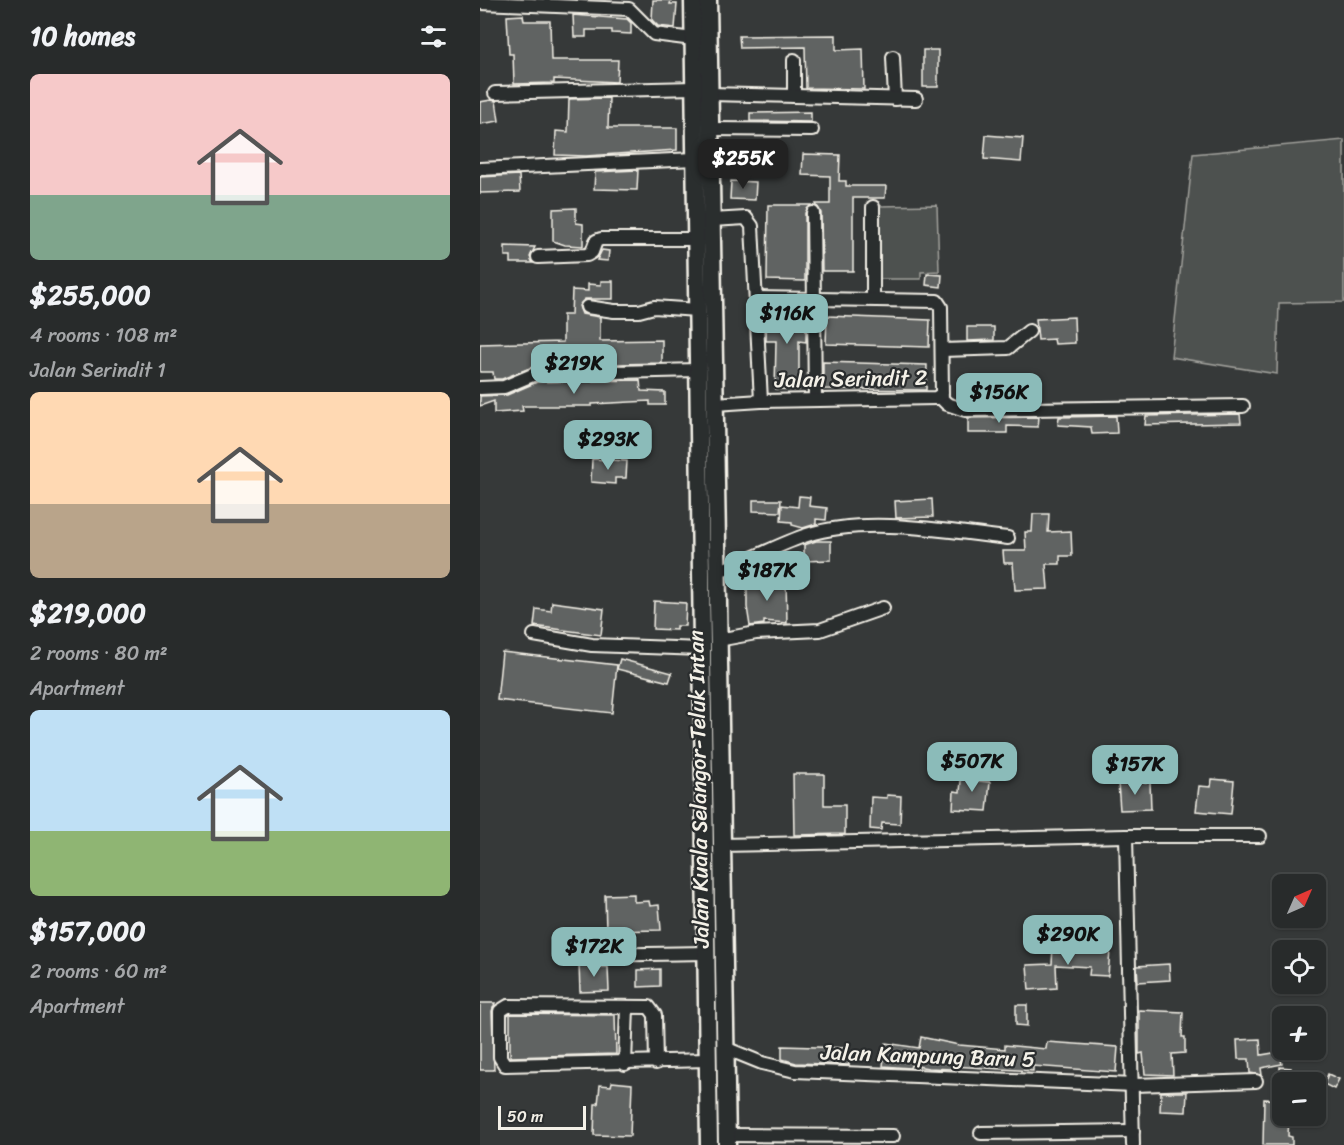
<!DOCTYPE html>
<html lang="en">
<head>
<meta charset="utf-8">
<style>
	:root { --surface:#282b2b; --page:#343737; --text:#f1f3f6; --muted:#a5a7a9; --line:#444747; --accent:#8bbbb9 }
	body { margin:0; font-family:Sriracha,sans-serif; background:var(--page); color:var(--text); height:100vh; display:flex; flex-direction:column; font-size:22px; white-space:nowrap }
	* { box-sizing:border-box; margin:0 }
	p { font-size:20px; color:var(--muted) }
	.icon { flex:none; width:33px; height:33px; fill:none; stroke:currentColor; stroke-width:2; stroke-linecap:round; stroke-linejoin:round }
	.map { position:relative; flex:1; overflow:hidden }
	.side { display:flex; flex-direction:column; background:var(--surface); width:480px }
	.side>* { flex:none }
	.needle { width:39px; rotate:45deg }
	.fabs { position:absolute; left:792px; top:874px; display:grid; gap:12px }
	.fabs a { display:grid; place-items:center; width:54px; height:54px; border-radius:9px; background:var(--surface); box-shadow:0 2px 4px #0004,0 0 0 2px var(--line); font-size:30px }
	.scale { position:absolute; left:18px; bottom:15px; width:88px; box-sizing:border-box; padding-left:6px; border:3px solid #f4f1e8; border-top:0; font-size:16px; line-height:21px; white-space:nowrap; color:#f4f1e8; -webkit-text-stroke:4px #2a2d2e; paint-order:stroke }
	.price { position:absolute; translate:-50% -51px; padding:0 14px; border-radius:12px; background:var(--accent); color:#111; font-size:20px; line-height:39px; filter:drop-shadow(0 2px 3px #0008) }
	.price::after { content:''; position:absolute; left:50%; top:36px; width:18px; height:14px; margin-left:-9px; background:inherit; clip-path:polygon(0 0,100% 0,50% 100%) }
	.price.on { background:#222; color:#fff }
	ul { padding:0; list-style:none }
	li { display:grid; align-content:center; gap:12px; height:318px; padding:0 30px }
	li span { display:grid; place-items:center; height:186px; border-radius:9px; color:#555 }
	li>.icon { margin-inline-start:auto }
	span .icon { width:108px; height:108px; fill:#fffc; stroke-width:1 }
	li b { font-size:26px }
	h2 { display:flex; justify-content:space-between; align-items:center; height:72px; padding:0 30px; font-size:26px }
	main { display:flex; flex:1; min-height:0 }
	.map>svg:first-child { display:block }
</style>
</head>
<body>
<main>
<section class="side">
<h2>10 homes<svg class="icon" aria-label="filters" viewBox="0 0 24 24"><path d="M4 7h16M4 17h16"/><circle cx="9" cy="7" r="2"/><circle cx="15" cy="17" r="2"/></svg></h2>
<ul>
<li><span style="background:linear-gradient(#f6c9c9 65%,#7fa58c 0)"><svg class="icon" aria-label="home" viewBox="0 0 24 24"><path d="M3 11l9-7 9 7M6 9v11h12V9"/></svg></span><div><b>$255,000</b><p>4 rooms · 108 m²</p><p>Jalan Serindit 1</p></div></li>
<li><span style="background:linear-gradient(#ffd9b3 60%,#b9a48a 0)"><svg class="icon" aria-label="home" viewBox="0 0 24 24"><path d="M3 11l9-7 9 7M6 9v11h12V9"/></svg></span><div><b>$219,000</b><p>2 rooms · 80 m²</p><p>Apartment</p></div></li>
<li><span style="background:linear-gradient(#bfe0f5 65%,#8fb573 0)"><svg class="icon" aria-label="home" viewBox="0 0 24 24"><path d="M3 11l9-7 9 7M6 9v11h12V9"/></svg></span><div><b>$157,000</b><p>2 rooms · 60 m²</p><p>Apartment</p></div></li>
</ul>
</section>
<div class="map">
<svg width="864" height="1145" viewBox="0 0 864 1145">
	<rect width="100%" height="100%" fill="#363939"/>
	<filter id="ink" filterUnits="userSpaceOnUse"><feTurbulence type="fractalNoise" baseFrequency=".0167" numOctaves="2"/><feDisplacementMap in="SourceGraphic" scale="12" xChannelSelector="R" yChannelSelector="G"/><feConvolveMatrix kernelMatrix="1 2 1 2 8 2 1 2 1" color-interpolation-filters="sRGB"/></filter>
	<g filter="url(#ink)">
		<g fill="#4e514f" stroke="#a1a19c" stroke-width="1.5">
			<path d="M864,140V302L799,303L797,374L691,357L713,154Z"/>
			<path d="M457,205L459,271L441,272V279H400L398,206Z"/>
		</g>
		<g fill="#616362" stroke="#f4f1e8" stroke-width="1.5">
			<path d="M173,0H191L190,4H197L195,28L178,26L172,20Z"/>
			<path d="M43,15L44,21H70L71,60H138L137,82L74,79V83L34,84L33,54H29L27,16Z"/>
			<path d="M93,15L147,19L151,23V34L132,33V30H106V37H94Z"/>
			<path d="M356,35V50L383,49L384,89L326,88L325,47L260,48L259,36Z"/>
			<rect x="443" y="50" width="15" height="37"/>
			<path d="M129,98L128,128H197V150L106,156L75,155L76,131L88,132L89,99Z"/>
			<path d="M11,100L16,101L19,121L0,124V102Z"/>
			<path d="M331,112V122L270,121V113Z"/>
			<path d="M506,135L543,138L541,162L504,159Z"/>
			<path d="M323,154L360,155L359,181H366V186H406L405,198H373V271H342L341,213L336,204H350V176L322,175Z"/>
			<path d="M158,170L157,190L114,189L115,172Z"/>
			<path d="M39,175L40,192L0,193V177Z"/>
			<path d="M251,181L276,182L275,200L250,199Z"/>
			<path d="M288,205H331L325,213V281L287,280Z"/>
			<path d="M96,208V223L103,224V246L85,245L73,241V209Z"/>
			<path d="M25,246L55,247L50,257L53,263H31V256H25Z"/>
			<path d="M122,250L129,251L128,261L117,260Z"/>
			<path d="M447,274L462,275L461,287L446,285Z"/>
			<path d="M121,281H133V299H105L99,306L102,314L120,317V341L182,340V363L55,366L22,379H14L13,372H0V344L83,342V315H91L92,290L108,291V284L121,285Z"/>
			<path d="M287,311H326V342L319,341V390L295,389L296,341H286Z"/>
			<path d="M347,316L450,320L449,347L346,344Z"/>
			<path d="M594,317L595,343L575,344L574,339L558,340L556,319Z"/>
			<path d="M487,327H514V340L487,341Z"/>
			<path d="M343,362L447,365L446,390L343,389Z"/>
			<path d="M160,380L161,391L185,392V405H170V401L112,404V406H42L43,411L14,413V401L0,406V396L27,395L57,382Z"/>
			<path d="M760,414L761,423L665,425L666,416Z"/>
			<path d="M636,416L637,433L612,434L611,427L578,425L579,417Z"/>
			<path d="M559,417L558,427L527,426V433H488V418Z"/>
			<path d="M112,459L147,461L146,478H135V484L111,482Z"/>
			<path d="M319,496L330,497L329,506L347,508L346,520L336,519V524L323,528L312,525V522L301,521L302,505L318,507Z"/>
			<path d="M452,499L453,517L416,518L415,501Z"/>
			<path d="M273,500H301L300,512L273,511Z"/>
			<path d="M553,514H569L568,532L591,531L592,556H580V564H566L568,589L535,590L533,563H524L523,551H546L545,532H552Z"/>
			<path d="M336,541H351V560L324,561V545Z"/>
			<path d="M267,580L306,581L307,623L284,621V624L270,626L267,607Z"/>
			<path d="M174,601L206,603L205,626H196V630L173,629Z"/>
			<path d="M72,602L124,609L121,635L54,626L56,609L71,611Z"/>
			<path d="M22,652L137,665L132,713L17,700Z"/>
			<path d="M140,659L192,673L189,682L137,669Z"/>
			<path d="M482,770L500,771L499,781L510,782L507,811L473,809L474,791L480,792Z"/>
			<path d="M313,774H344V805H365V834L314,835Z"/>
			<path d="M732,779L754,781L751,814L716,811L719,786L731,787Z"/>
			<path d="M670,782L671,809L640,810L638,783Z"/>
			<path d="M407,795L421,796L420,824L402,823L401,830L390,829L391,797L407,798Z"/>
			<path d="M154,894V902L169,901L170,906L179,905L181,930L126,931L125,895Z"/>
			<path d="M104,934L116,935L115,946L103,945Z"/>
			<path d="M573,946L630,950L628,976L609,975L610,967L576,965L577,988L549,990L547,965L572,964Z"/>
			<path d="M121,963V967H128L129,991L100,992L99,964Z"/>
			<path d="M689,964L690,980L658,982L657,966Z"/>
			<path d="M180,969V986L158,987V970Z"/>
			<path d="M0,1003H15L12,1011L14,1070H0Z"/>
			<path d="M536,1005H547V1026L536,1025Z"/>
			<path d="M659,1010L703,1012L702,1037H705V1053L692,1054L693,1075L665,1074L663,1053L659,1054Z"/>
			<path d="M30,1014L135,1015L136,1054L30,1057Z"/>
			<path d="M441,1037L479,1045L525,1049V1045L566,1049L567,1042L638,1047L636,1072L553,1066V1071L473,1066L472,1069L448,1068L431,1065L430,1068L403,1066L406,1043L439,1048Z"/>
			<path d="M780,1039L781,1055L799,1052L802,1064L781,1068L782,1075L770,1073L769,1059H758L757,1040Z"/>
			<path d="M302,1046L369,1048V1065L316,1063L302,1059Z"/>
			<path d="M800,1067L811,1068L810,1083H800Z"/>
			<path d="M848,1074L859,1079L854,1089L844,1084Z"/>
			<path d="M132,1082L152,1084L150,1136L114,1135L115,1104H118L120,1085L131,1086Z"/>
			<path d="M681,1092H707L706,1112L680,1111Z"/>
			<path d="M784,1099L802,1100V1116H809L808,1136L812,1137V1145H783Z"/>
		</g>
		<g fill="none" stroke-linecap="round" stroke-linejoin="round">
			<defs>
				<g id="minor">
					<path d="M0,3L149,9L174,34L213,39"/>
					<path d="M413,57L415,99"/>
					<path d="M314,60V96"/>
					<path d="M15,93L214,88"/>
					<path d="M230,94L436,99"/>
					<path d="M230,129L332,130"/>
					<path d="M0,169L215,159"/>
					<path d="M333,213L335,399"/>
					<path d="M232,220L266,218L272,226L281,401"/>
					<path d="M58,257L107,255L112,252L116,241L121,239H216"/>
					<path d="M393,299V207"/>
					<path d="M107,307L134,311H159L174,307L217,310"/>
					<path d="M462,350L528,348L549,331"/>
					<path d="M0,388L24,387L55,374L218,370"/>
					<path d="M460,397L467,404L485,410L763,406"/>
					<path d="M235,404L281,401L456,398L462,394L461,307L457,301L276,298"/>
					<path d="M237,571C269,562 296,545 327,535C386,516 466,531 528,538"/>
					<path d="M54,635L112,645L222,649"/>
					<path d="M238,640L276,633L340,630L403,608"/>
					<path d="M646,836L653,1145"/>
					<path d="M241,845L646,836H780"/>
					<path d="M109,955L227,953"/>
					<path d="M245,1048L282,1063L315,1071L654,1085L776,1081"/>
					<path d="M176,1063L175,1015L169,1007L28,1006L20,1011V1057L25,1065L228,1060"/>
					<path d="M145,1064L147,1007"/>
					<path d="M501,1133L653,1131"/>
					<path d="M246,1135L413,1136"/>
				</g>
				<g id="highway">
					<path d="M213,0L229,1145"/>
					<path d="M228,0L247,1145"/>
				</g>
			</defs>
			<use href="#minor" stroke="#f4f1e8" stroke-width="16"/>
			<use href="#highway" stroke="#f4f1e8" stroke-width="21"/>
			<use href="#minor" stroke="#2a2d2e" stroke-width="12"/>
			<use href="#highway" stroke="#2a2d2e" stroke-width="16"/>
		</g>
	</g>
	<g text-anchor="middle" stroke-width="4.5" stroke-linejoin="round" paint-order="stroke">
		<g font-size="22" fill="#f4f1e8" stroke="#2a2d2e">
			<text transform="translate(371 378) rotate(-1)" y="8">Jalan Serindit 2</text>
			<text transform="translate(218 789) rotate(-91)" y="8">Jalan Kuala Selangor-Teluk Intan</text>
			<text transform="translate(448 1055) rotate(2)" y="8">Jalan Kampung Baru 5</text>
		</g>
	</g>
</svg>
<div class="fabs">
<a><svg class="needle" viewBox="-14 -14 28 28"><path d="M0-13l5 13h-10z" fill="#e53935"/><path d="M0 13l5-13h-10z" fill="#a5a7a9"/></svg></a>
<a><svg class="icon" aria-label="locate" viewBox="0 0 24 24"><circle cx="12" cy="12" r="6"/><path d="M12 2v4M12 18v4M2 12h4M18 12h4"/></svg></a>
<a>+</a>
<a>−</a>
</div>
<div class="scale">50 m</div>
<b class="price on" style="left:263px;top:190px">$255K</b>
<b class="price" style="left:307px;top:345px">$116K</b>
<b class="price" style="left:94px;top:395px">$219K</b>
<b class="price" style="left:519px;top:424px">$156K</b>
<b class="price" style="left:128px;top:471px">$293K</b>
<b class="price" style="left:287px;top:602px">$187K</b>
<b class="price" style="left:492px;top:793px">$507K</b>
<b class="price" style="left:655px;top:796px">$157K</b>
<b class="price" style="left:588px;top:966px">$290K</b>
<b class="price" style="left:114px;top:978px">$172K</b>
</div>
</main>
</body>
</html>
